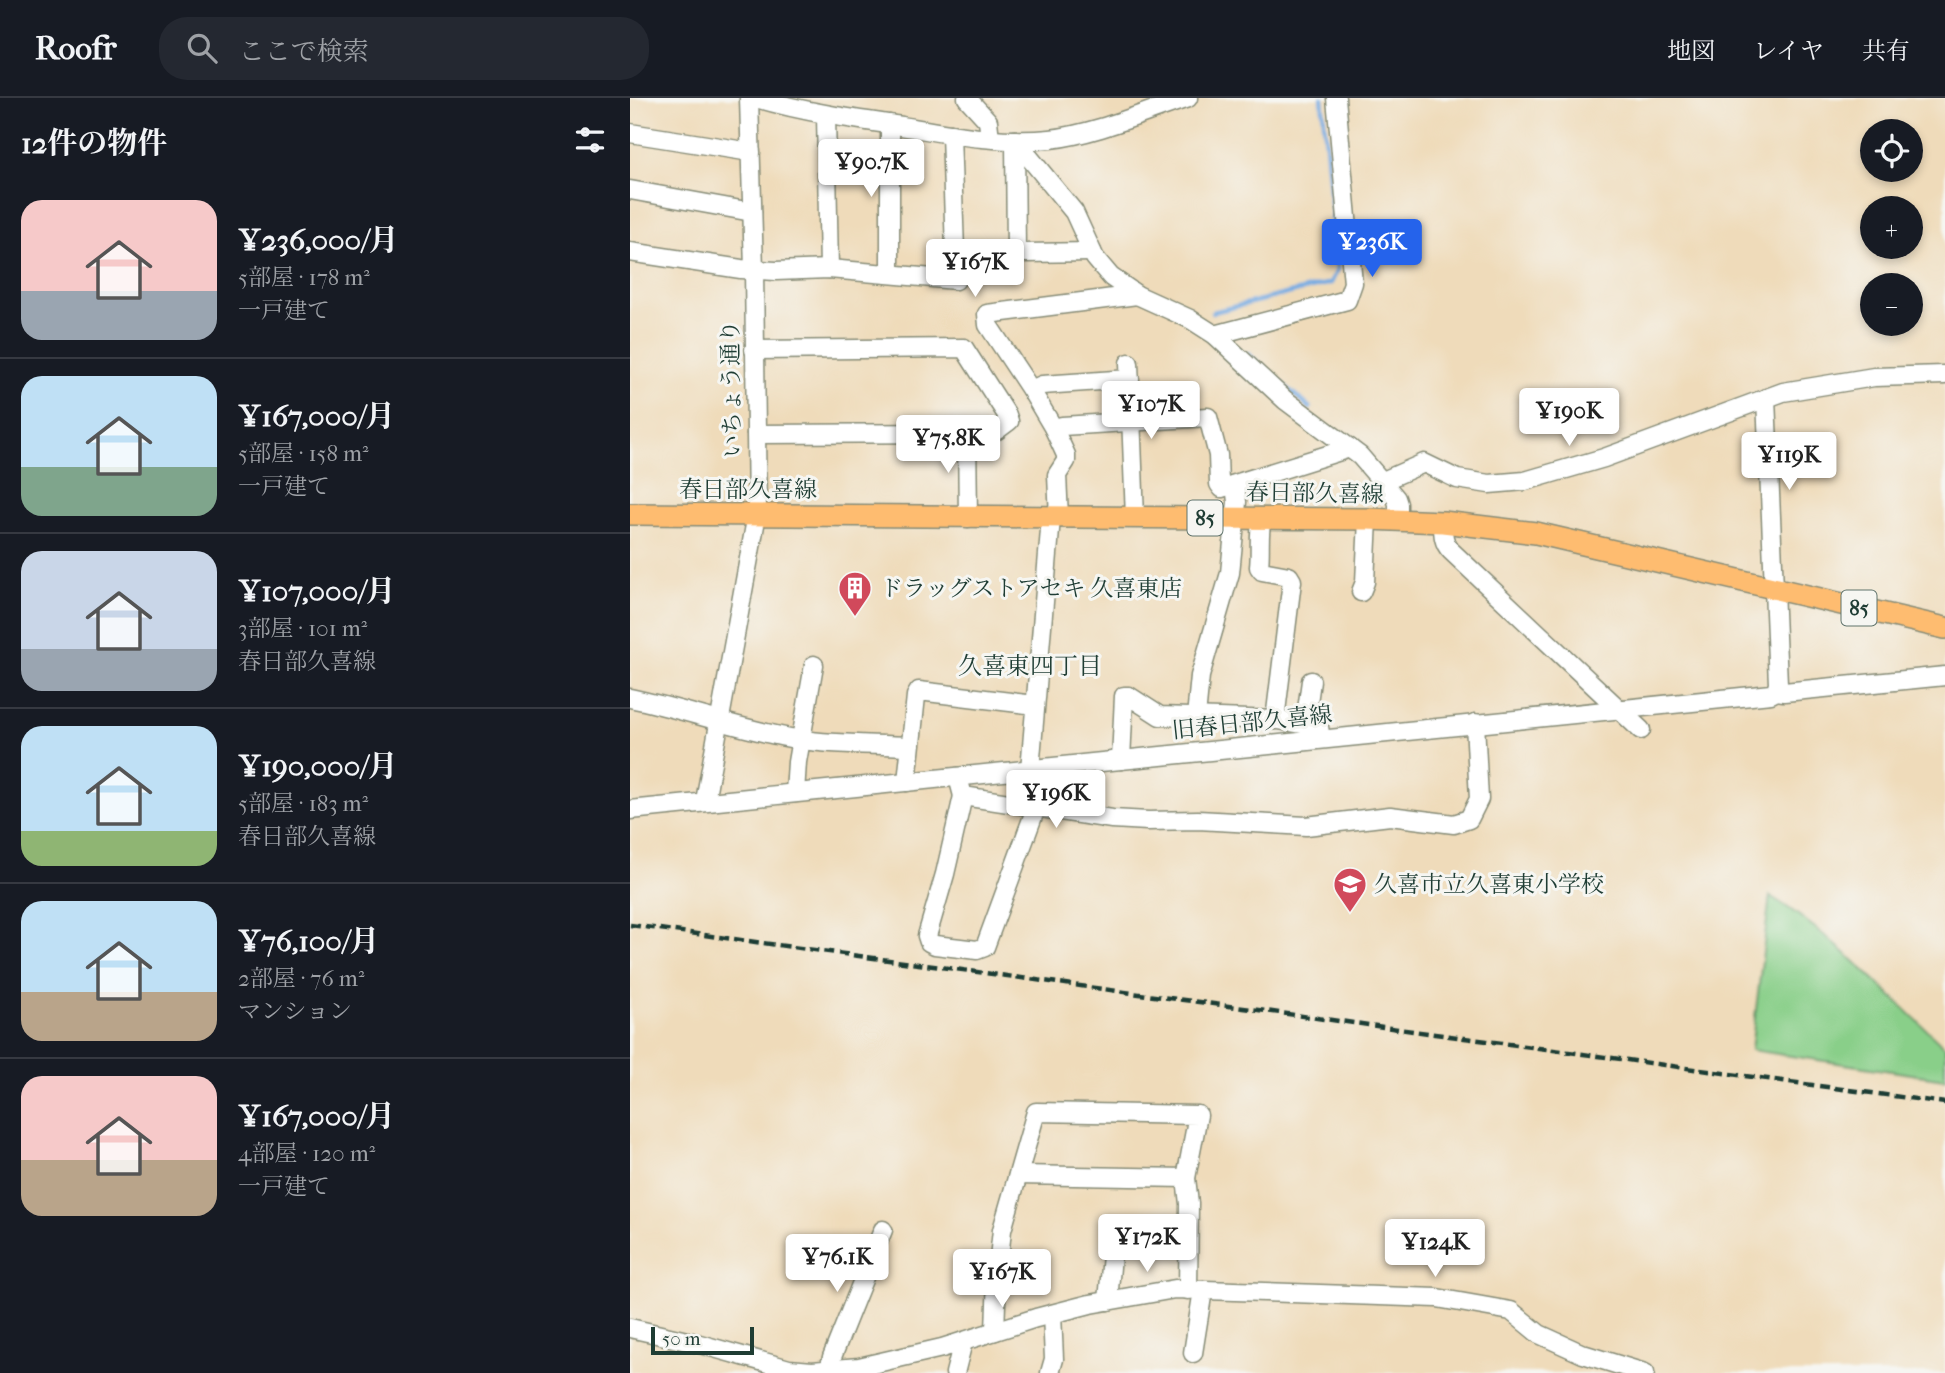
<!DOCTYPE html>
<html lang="ja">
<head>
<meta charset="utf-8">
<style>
	:root { --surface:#171b24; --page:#242831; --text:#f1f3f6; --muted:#9ea1a6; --line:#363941; --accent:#2563eb }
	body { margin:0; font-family:"IM FELL French Canon","Noto Serif JP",serif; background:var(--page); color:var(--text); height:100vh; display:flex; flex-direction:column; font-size:26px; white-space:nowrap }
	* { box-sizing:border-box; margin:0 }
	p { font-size:23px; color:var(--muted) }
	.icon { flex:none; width:38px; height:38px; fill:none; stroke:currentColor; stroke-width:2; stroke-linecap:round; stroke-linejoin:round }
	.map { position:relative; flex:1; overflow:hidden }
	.side { display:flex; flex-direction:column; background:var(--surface); width:630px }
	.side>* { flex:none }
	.tools { position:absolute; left:1230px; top:21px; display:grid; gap:14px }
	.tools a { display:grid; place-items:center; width:63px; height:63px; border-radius:50%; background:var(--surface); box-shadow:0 4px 10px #0003; font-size:35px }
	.scale { position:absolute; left:21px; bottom:18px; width:103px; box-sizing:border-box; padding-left:7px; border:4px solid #1f3d34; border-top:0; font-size:19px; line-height:24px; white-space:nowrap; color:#1f3d34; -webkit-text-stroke:5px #f6f6f2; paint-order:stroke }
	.price { position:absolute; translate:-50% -60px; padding:0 16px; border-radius:7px; background:#fff; color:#222; font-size:23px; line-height:46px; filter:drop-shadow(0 2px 4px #0008) }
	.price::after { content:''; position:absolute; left:50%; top:42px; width:21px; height:16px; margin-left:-10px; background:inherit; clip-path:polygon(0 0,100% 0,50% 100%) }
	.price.active { background:var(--accent); color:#fff }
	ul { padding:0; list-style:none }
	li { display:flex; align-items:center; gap:21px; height:175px; padding:0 21px }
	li+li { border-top:2px solid var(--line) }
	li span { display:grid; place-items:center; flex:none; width:196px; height:140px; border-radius:21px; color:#555 }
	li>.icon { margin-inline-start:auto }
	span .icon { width:84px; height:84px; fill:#fffc; stroke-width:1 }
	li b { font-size:30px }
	h2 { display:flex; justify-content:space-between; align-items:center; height:84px; padding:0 21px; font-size:30px }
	header { display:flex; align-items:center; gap:42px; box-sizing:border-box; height:98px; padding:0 35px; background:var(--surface); border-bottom:2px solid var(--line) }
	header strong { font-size:33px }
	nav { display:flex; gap:38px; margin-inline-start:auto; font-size:24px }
	.search { width:490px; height:63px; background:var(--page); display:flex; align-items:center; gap:18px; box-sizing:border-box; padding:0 24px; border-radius:28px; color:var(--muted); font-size:26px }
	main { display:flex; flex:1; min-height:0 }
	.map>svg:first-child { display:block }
</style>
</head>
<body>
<header>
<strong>Roofr</strong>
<div class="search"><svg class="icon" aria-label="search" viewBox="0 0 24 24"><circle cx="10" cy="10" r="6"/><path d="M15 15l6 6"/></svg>ここで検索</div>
<nav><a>地図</a><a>レイヤ</a><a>共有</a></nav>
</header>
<main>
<section class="side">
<h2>12件の物件<svg class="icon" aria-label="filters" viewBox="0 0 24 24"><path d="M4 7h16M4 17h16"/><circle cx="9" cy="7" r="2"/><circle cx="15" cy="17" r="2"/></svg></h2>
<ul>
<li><span style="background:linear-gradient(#f6c9c9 65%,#9aa5b1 0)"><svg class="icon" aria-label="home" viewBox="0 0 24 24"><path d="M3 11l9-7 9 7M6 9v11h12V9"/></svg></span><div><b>¥236,000/月</b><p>5部屋 · 178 m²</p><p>一戸建て</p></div></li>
<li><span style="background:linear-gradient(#bfe0f5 65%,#7fa58c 0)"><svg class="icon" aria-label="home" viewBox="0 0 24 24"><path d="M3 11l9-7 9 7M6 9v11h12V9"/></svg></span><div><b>¥167,000/月</b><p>5部屋 · 158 m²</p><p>一戸建て</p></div></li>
<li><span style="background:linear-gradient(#c9d6e8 70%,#9aa5b1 0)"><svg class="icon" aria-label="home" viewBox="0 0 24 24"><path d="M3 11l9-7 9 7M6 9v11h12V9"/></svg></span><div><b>¥107,000/月</b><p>3部屋 · 101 m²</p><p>春日部久喜線</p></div></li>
<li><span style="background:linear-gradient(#bfe0f5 75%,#8fb573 0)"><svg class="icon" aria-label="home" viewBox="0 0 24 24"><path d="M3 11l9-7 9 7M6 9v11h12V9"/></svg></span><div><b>¥190,000/月</b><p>5部屋 · 183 m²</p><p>春日部久喜線</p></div></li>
<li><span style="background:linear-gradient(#bfe0f5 65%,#b9a48a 0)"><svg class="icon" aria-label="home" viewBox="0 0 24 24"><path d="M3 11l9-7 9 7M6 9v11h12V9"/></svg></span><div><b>¥76,100/月</b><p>2部屋 · 76 m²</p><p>マンション</p></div></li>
<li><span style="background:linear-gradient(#f6c9c9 60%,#b9a48a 0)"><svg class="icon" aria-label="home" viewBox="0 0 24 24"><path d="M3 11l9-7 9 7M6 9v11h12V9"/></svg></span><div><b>¥167,000/月</b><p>4部屋 · 120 m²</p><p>一戸建て</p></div></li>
</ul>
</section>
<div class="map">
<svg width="1315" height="1275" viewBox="0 0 1315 1275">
	<rect width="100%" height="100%" fill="#f6f6f2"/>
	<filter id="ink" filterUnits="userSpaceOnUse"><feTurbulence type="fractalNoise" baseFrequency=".0143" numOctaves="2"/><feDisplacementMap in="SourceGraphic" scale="14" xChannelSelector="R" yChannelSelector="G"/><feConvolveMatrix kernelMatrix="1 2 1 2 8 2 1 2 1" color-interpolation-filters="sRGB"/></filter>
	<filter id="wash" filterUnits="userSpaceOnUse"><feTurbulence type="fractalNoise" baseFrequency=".00686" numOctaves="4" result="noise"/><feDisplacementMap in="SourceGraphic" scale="28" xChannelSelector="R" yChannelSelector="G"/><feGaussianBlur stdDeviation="1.57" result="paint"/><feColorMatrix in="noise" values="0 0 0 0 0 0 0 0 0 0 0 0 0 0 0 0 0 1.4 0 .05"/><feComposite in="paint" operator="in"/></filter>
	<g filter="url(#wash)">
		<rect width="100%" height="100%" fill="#efdbba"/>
		<path fill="#89cf89" stroke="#54865e" stroke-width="2" d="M1140,798C1202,836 1261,899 1315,949V981L1121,952Z"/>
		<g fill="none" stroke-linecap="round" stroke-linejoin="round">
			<g stroke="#75abe3" stroke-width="4.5">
				<path d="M583,214L701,185L707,172L692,0"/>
				<path d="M618,256L680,310"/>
			</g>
		</g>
	</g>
	<g filter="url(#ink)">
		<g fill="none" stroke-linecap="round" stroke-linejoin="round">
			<defs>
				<g id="minor">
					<path d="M126,0C174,14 222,21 272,28C320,36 371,46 420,41C465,36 515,14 558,0"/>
					<path d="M337,0L358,23L360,40"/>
					<path d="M196,17L199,171"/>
					<path d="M260,26V175"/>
					<path d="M0,35L121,54"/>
					<path d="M385,42L444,114L465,160L481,179L507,197L560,221L585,237L655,302L730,358L766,400L768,406V422"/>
					<path d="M385,42L386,155"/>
					<path d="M0,92L122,114"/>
					<path d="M0,154L111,171L146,173L199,171L326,182L321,36"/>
					<path d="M326,156L462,154"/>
					<path d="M585,237L717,202L723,185L706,0"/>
					<path d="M124,252L334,250L377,317L379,323L367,332L337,335L126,336"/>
					<path d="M499,265L505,420"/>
					<path d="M401,292L412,287L500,281"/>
					<path d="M424,331L432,328L578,319L588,357L589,386L592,390L720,350"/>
					<path d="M337,335L338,420"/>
					<path d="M753,383L794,365L827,381L859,386L895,383L974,360L1153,294L1244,279L1315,277"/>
					<path d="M429,420L427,377L436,363V357L424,331L401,292L358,227L357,216L507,197"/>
					<path d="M632,420C628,438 631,451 629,469L632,473L659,478L662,483L645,622"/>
					<path d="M813,424C813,436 813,445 821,453L1011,632"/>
					<path d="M731,494L735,484L738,421"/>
					<path d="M1146,593L1154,594L1315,578"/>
					<path d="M0,600C58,612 114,633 172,642C207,647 244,646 280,648"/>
					<path d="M566,619L570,578L600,475L607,404L605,387"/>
					<path d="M675,626L681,583"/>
					<path d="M491,662L494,598H499L530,618L648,622L689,629L691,641"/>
					<path d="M400,672L421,420"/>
					<path d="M328,679L333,698L482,721L518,723L568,722L676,728L760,718L824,726L839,721L849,701L845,625"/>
					<path d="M277,684L286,598L289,593L405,607"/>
					<path d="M165,695L167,664L184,567"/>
					<path d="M333,698L315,776L297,838L299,844L305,847L347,852L355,849L406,710"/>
					<path d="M75,703L127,416L124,172L119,0"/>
					<path d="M0,712L1141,596L1146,593L1148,586L1136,300"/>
					<path d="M388,1077L556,1080"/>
					<path d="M478,1203L483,1146"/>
					<path d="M0,1230L66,1245L159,1271L182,1273L229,1269L312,1250L406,1220L460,1206L545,1191L807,1200L881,1213L909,1236L953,1256L1015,1275"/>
					<path d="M365,1233L367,1179L372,1132L406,1014L568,1017L556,1080L559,1106L558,1192"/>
					<path d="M563,1255L573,1192"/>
					<path d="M199,1272L202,1259L253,1132"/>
					<path d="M325,1275L333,1244"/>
					<path d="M420,1275L424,1261L422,1216"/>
				</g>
				<path id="major" d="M0,416L738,421L813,424L906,435L1315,530"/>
			</defs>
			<use href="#minor" stroke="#878c77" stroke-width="21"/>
			<use href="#major" stroke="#878c77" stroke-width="24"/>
			<use href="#minor" stroke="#fff" stroke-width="18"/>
			<use href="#major" stroke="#febc70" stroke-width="21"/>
			<path stroke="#1f3d34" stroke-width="4.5" stroke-dasharray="10 5" stroke-linecap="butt" d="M0,827L1315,1005"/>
		</g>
	</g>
	<defs>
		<symbol id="building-pin" viewBox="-11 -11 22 30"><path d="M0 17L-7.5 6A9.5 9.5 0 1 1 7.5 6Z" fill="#d1495b" stroke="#f6f6f2"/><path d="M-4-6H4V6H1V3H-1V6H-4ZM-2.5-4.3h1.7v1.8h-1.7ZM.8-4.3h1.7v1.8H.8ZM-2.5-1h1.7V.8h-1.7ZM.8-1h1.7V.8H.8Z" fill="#fff"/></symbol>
		<symbol id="school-pin" viewBox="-11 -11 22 30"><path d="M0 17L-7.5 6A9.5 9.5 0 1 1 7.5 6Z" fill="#d1495b" stroke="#f6f6f2"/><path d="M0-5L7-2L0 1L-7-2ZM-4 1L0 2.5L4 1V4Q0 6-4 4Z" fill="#fff"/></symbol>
	</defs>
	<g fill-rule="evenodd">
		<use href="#building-pin" x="206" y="471" width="38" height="52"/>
		<use href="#school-pin" x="701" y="767" width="38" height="52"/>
	</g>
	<g text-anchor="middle" stroke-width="6" stroke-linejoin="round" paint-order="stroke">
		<g fill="#f6f6f2" stroke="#60746d" stroke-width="2">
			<rect x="557.5" y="402.5" width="35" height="35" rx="5"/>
			<rect x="1211.5" y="492.5" width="35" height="35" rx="5"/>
		</g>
		<g font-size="21" font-weight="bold" fill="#1f3d34">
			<text x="575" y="427">85</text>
			<text x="1229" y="517">85</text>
		</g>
		<g font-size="23" fill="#1f3d34" stroke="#f6f6f2">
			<text transform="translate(101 291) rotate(-91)" y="8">いちょう通り</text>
			<text x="118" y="399">春日部久喜線</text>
			<text transform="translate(685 395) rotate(1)" y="8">春日部久喜線</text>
			<text transform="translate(622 624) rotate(-6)" y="8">旧春日部久喜線</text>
		</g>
		<g font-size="23" fill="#1f3d34" stroke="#f6f6f2" text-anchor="start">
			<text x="250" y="498">ドラッグストアセキ 久喜東店</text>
			<text x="744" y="794">久喜市立久喜東小学校</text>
		</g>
		<g font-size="24" fill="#1f3d34" stroke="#f6f6f2">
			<text x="400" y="576">久喜東四丁目</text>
		</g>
	</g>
</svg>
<div class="tools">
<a><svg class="icon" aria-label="locate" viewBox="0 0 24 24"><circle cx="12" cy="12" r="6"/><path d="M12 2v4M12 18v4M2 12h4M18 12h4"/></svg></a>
<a>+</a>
<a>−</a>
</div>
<div class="scale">50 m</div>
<b class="price" style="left:241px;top:101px">¥90.7K</b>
<b class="price active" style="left:742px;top:181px">¥236K</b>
<b class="price" style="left:345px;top:201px">¥167K</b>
<b class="price" style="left:521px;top:343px">¥107K</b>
<b class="price" style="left:939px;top:350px">¥190K</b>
<b class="price" style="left:318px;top:377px">¥75.8K</b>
<b class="price" style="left:1159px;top:394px">¥119K</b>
<b class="price" style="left:426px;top:732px">¥196K</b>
<b class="price" style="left:517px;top:1176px">¥172K</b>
<b class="price" style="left:805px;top:1181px">¥124K</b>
<b class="price" style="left:207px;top:1196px">¥76.1K</b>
<b class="price" style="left:372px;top:1211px">¥167K</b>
</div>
</main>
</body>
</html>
